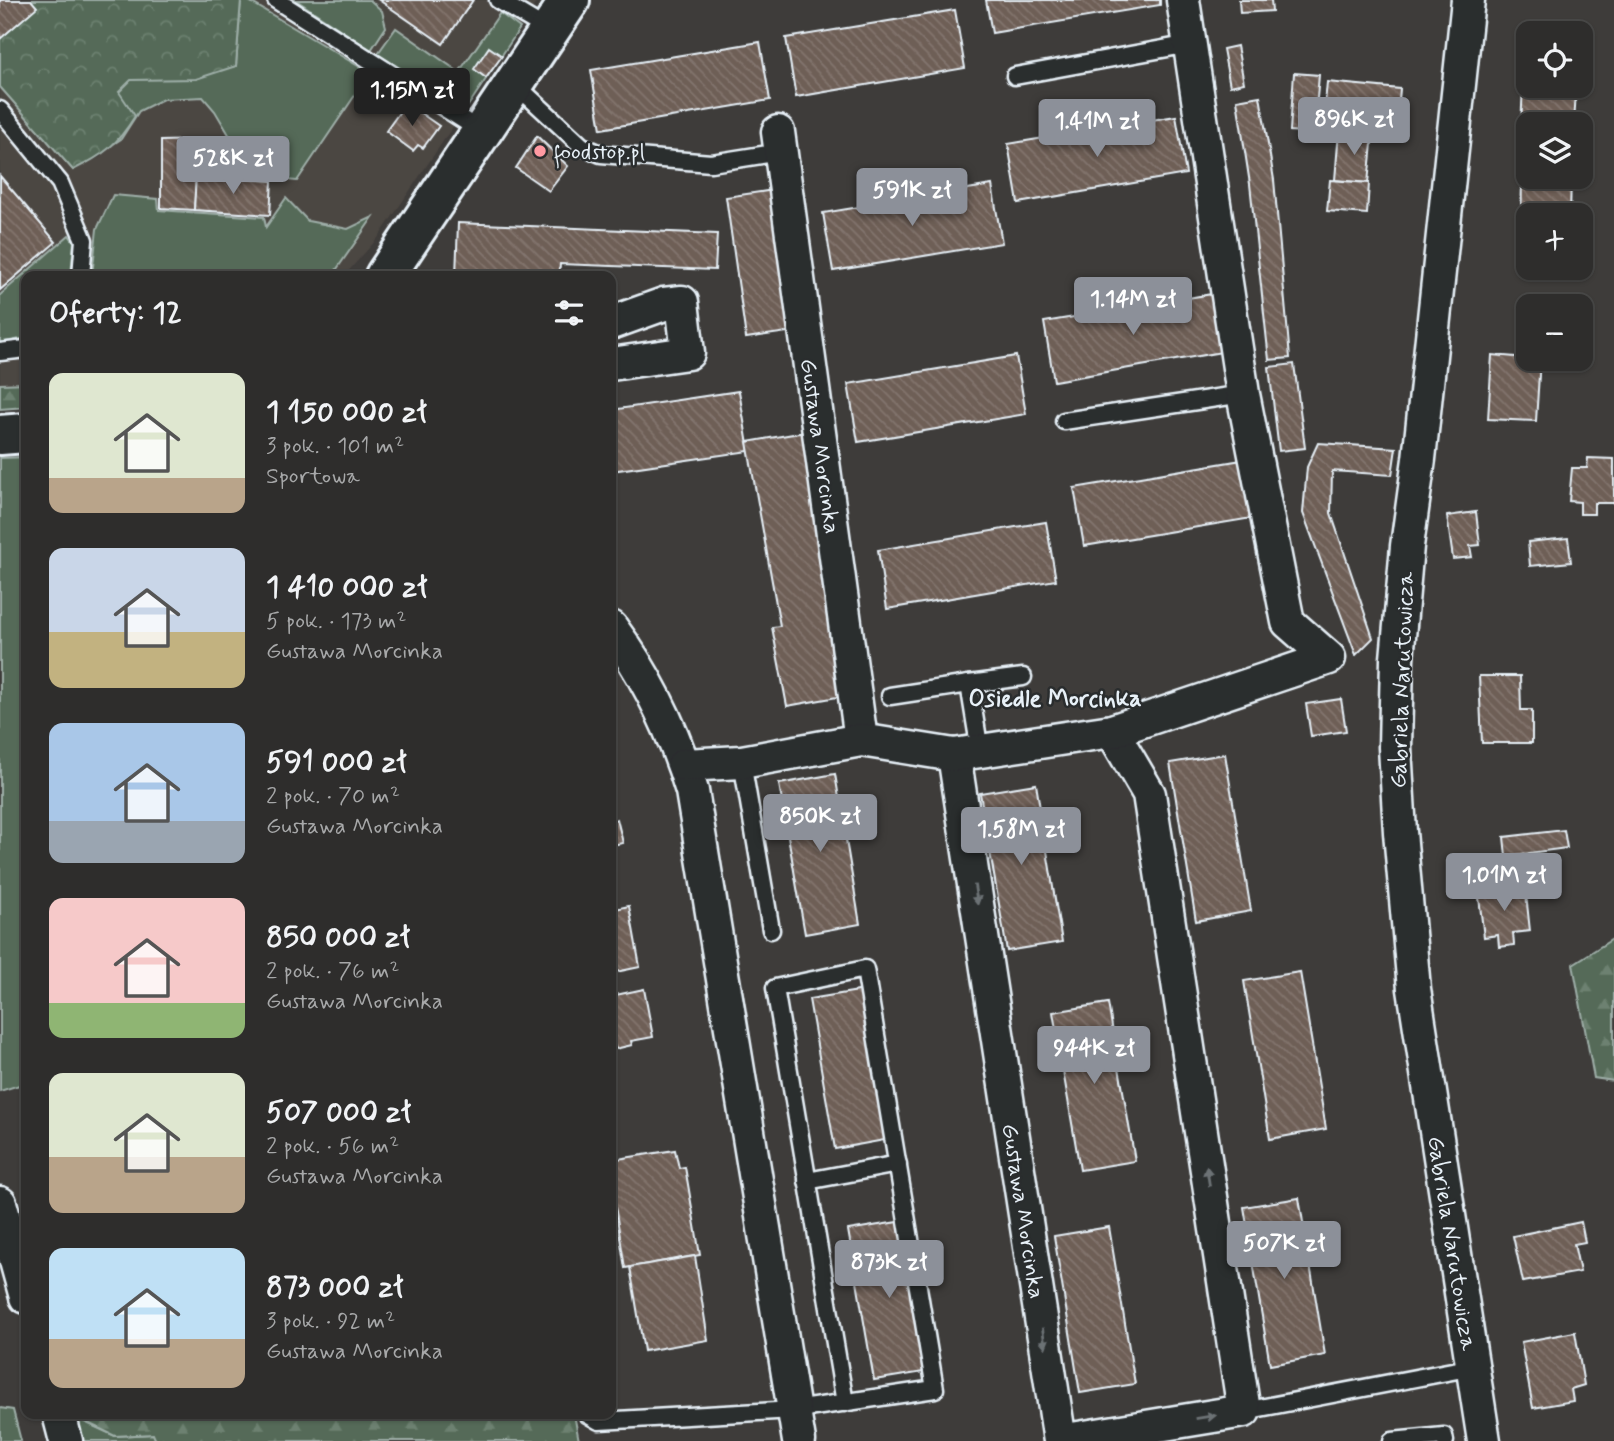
<!DOCTYPE html>
<html lang="pl">
<head>
<meta charset="utf-8">
<style>
	:root { --surface:#2e2d2c; --page:#3a3938; --text:#f1f3f6; --muted:#a7a8a9; --line:#494948; --accent:#8c9099 }
	body { margin:0; font-family:Mynerve,sans-serif; background:var(--page); color:var(--text); height:100vh; display:flex; flex-direction:column; font-size:26px; white-space:nowrap }
	* { box-sizing:border-box; margin:0 }
	p { font-size:23px; color:var(--muted) }
	.icon { flex:none; width:38px; height:38px; fill:none; stroke:currentColor; stroke-width:2; stroke-linecap:round; stroke-linejoin:round }
	.map { position:relative; flex:1; overflow:hidden }
	.panel { position:absolute; left:21px; top:271px; width:595px; height:1148px; display:flex; flex-direction:column; background:var(--surface); border-radius:14px; box-shadow:0 2px 5px #0004,0 0 0 2px var(--line) }
	.panel>* { flex:none }
	.controls { position:absolute; left:1516px; top:21px; display:grid; gap:14px }
	.controls a { display:grid; place-items:center; width:77px; height:77px; border-radius:14px; background:var(--surface); box-shadow:0 2px 5px #0004,0 0 0 2px var(--line); font-size:35px }
	.price { position:absolute; translate:-50% -60px; padding:0 16px; border-radius:7px; background:var(--accent); color:#fff; font-size:23px; line-height:46px; filter:drop-shadow(0 2px 4px #0008) }
	.price::after { content:''; position:absolute; left:50%; top:42px; width:21px; height:16px; margin-left:-10px; background:inherit; clip-path:polygon(0 0,100% 0,50% 100%) }
	.price.selected { background:#222; color:#fff }
	ul { padding:0; list-style:none }
	li { display:flex; align-items:center; gap:21px; height:175px; padding:0 28px }
	li span { display:grid; place-items:center; flex:none; width:196px; height:140px; border-radius:14px; color:#555 }
	li>.icon { margin-inline-start:auto }
	span .icon { width:84px; height:84px; fill:#fffc; stroke-width:1 }
	li b { font-size:30px }
	h2 { display:flex; justify-content:space-between; align-items:center; height:84px; padding:0 28px; font-size:30px }
	.map>svg:first-child { display:block }
</style>
</head>
<body>
<div class="map">
<svg width="1614" height="1441" viewBox="0 0 1614 1441">
	<defs>
		<pattern id="forest-firs" width="22" height="20" patternUnits="userSpaceOnUse" patternTransform="scale(1.75)"><rect width="22" height="20" fill="#556b58"/><path d="M5 1l3.5 6h-7zM16 11l3.5 6h-7z" fill="#6d8171"/></pattern>
		<pattern id="park-crowns" width="20" height="18" patternUnits="userSpaceOnUse" patternTransform="scale(1.75)"><rect width="20" height="18" fill="#556b58"/><path d="M2 6a3 3 0 1 1 6 0M12 15a3 3 0 1 1 6 0" fill="none" stroke="#6d8171"/></pattern>
		<pattern id="building-back-hatch" width="6" height="6" patternUnits="userSpaceOnUse" patternTransform="scale(1.75)"><rect width="6" height="6" fill="#6e5e56"/><path d="M-1 5l2 2M0 0l6 6M5-1l2 2" fill="none" stroke="#83766f"/></pattern>
	</defs>
	<rect width="100%" height="100%" fill="#3e3c3a"/>
	<filter id="ink" filterUnits="userSpaceOnUse"><feTurbulence type="fractalNoise" baseFrequency=".0143" numOctaves="2"/><feDisplacementMap in="SourceGraphic" scale="14" xChannelSelector="R" yChannelSelector="G"/><feConvolveMatrix kernelMatrix="1 2 1 2 8 2 1 2 1" color-interpolation-filters="sRGB"/></filter>
	<g filter="url(#ink)">
		<path fill="#4c4642" d="M241,0H538L378,238L344,276H26V383L0,384V87L73,170L101,157L119,92L236,66Z"/>
		<g fill="#556b58" stroke="#9eaea8" stroke-width="2">
			<path d="M241,0H247L370,73L297,181L233,175L234,143L215,111L203,97L163,99L139,111L121,139L73,170L49,142L127,74L236,66Z"/>
			<path d="M296,0H370L382,11L386,27L371,50Z"/>
			<path d="M500,13L520,28L464,112L376,56L396,28L459,72Z"/>
			<path d="M113,195L158,199L159,210L264,217L266,227L286,198L308,221L348,229L373,217L332,276H92L97,229Z"/>
			<path d="M69,235L74,242L71,276H26V338L0,343V295Z"/>
			<path d="M26,457V1083L0,1091V458Z"/>
			<path d="M0,1408L13,1410L21,1441H0Z"/>
			<path d="M69,1415L115,1436L154,1434L156,1441H77Z"/>
		</g>
		<g fill="url(#forest-firs)" stroke="#9eaea8" stroke-width="2">
			<path d="M26,383V407L0,409V384Z"/>
			<path d="M1614,938V1081L1594,1078L1573,964Z"/>
			<path d="M69,1414H574L579,1441H156L153,1434L115,1436Z"/>
		</g>
		<path fill="url(#park-crowns)" stroke="#9eaea8" stroke-width="2" d="M0,0H241L236,66L196,79L131,80L119,92L135,116C117,145 104,155 73,170L0,87Z"/>
		<g fill="url(#building-back-hatch)" stroke="#e8f1f8" stroke-width="2">
			<path d="M0,0H31L37,7L0,39Z"/>
			<path d="M379,0H473L443,44Z"/>
			<path d="M986,0H1160V5L992,33Z"/>
			<path d="M1239,0H1271L1272,11L1240,13Z"/>
			<path d="M955,10L965,68L796,97L786,38Z"/>
			<path d="M760,42L770,100L601,129L591,70Z"/>
			<path d="M1237,46L1244,83L1230,86L1223,49Z"/>
			<path d="M489,47L502,56L486,78L474,69Z"/>
			<path d="M1294,73L1319,75L1314,133L1290,131Z"/>
			<path d="M1327,82L1400,89L1396,136L1339,131L1341,106L1325,104Z"/>
			<path d="M1523,84L1542,86V89L1576,90L1574,124H1528V128H1521Z"/>
			<path d="M1260,96L1274,180L1290,358L1269,360L1250,184L1237,100Z"/>
			<path d="M406,103L439,126L423,148L418,145L413,151L386,131Z"/>
			<path d="M1176,116L1186,174L1018,203L1008,144Z"/>
			<path d="M1339,131L1373,134L1368,183L1335,180Z"/>
			<path d="M537,136L568,166L549,191L516,168Z"/>
			<path d="M195,140L196,176L194,210L161,208V141Z"/>
			<path d="M0,176L56,242L0,290Z"/>
			<path d="M196,176L272,181L270,215L194,210Z"/>
			<path d="M1522,176L1571,177L1570,215H1528V234H1521Z"/>
			<path d="M1330,180L1369,183L1367,214L1327,211Z"/>
			<path d="M992,185L1002,243L833,271L823,213Z"/>
			<path d="M774,190L795,331L746,338L726,197Z"/>
			<path d="M458,223L717,234L715,270L560,264L559,276H456Z"/>
			<path d="M1212,294L1222,352L1054,381L1044,322Z"/>
			<path d="M1492,355L1540,359L1536,421L1488,419Z"/>
			<path d="M1016,356L1026,414L858,442L848,384Z"/>
			<path d="M1294,364L1305,448L1279,451L1269,367Z"/>
			<path d="M739,391L749,451L611,471V410Z"/>
			<path d="M805,432L843,696L787,706L772,627L780,626L747,442Z"/>
			<path d="M1318,443L1396,448L1392,475L1332,471L1331,513L1373,638L1356,655L1303,513L1307,467Z"/>
			<path d="M1588,458L1614,459V503H1594V514H1580V502L1569,501L1572,468H1587Z"/>
			<path d="M1242,460L1252,518L1084,546L1074,488Z"/>
			<path d="M1476,512L1480,545L1470,546L1472,557L1453,559L1447,516Z"/>
			<path d="M1046,522L1056,580L887,609L878,550Z"/>
			<path d="M1568,538L1571,562L1530,566L1528,542Z"/>
			<path d="M1479,676H1520L1521,710H1532V743H1482Z"/>
			<path d="M1341,699L1346,731L1311,736L1306,704Z"/>
			<path d="M1225,754L1251,911L1196,921L1170,763Z"/>
			<path d="M835,774L860,924L805,934L779,784Z"/>
			<path d="M1036,784L1062,942L1007,951L980,793Z"/>
			<path d="M617,819L623,843L611,845V821Z"/>
			<path d="M1564,830L1567,848L1506,856L1504,837Z"/>
			<path d="M1525,885L1530,931L1513,933L1514,945L1499,947L1498,935L1484,937L1478,890Z"/>
			<path d="M629,906L640,967L611,973V910Z"/>
			<path d="M1300,972L1326,1129L1270,1139L1244,981Z"/>
			<path d="M644,989L653,1037L631,1041L632,1045L615,1049L611,1031V996Z"/>
			<path d="M865,990L890,1139L835,1149L809,999Z"/>
			<path d="M1108,1003L1135,1161L1080,1170L1053,1012Z"/>
			<path d="M675,1150L679,1168L685,1167L700,1255L625,1268L611,1181V1160Z"/>
			<path d="M1299,1198L1325,1355L1270,1365L1244,1207Z"/>
			<path d="M904,1221L930,1371L874,1380L848,1230Z"/>
			<path d="M1581,1222L1585,1242L1574,1244L1580,1272L1523,1282L1513,1236Z"/>
			<path d="M1109,1227L1135,1384L1080,1393L1054,1236Z"/>
			<path d="M695,1256L708,1340L644,1351L630,1267Z"/>
			<path d="M1575,1332L1584,1385L1571,1389L1573,1401L1533,1408L1521,1342Z"/>
		</g>
		<g fill="none" stroke-linecap="round" stroke-linejoin="round">
			<defs>
				<g id="service">
					<path d="M276,0L482,132"/>
					<path d="M498,0L550,31"/>
					<path d="M1015,76L1190,44"/>
					<path d="M514,83L582,146L601,154L711,163L781,152"/>
					<path d="M0,110L60,183L84,240L81,276"/>
					<path d="M0,352L26,349"/>
					<path d="M1064,421L1243,394"/>
					<path d="M969,684L1023,677"/>
					<path d="M890,696L969,684L980,751"/>
					<path d="M742,762L771,930"/>
					<path d="M807,1181L898,1164"/>
					<path d="M1244,1411L1473,1367"/>
					<path d="M587,1414L599,1421L794,1410L935,1389L865,969L775,988L845,1403"/>
					<path d="M1392,1441L1444,1436L1445,1441"/>
				</g>
				<g id="minor">
					<path d="M1468,0L1419,459L1407,546L1397,659L1395,747L1400,832L1414,989L1484,1441"/>
					<path d="M778,132L861,740"/>
					<path d="M611,323L664,304L682,302L688,353L611,364"/>
					<path d="M611,627C648,677 674,732 692,791L799,1441"/>
					<path d="M954,755L1060,1441L1244,1411L1149,794L1112,731"/>
					<path d="M684,765L742,762L861,740L954,755L1112,731L1329,658L1288,622L1243,394L1183,0"/>
					<path d="M0,1203L26,1297"/>
					<path d="M59,1414L66,1441"/>
				</g>
				<g id="tertiary">
					<path d="M385,276L570,0"/>
					<path d="M0,435L26,433"/>
				</g>
			</defs>
			<use href="#service" stroke="#e8f1f8" stroke-width="21"/>
			<use href="#minor" stroke="#e8f1f8" stroke-width="37"/>
			<use href="#tertiary" stroke="#e8f1f8" stroke-width="44"/>
			<use href="#service" stroke="#2a2d2e" stroke-width="16"/>
			<use href="#minor" stroke="#2a2d2e" stroke-width="32"/>
			<use href="#tertiary" stroke="#2a2d2e" stroke-width="38"/>
		</g>
		<defs><path id="oneway-solid" d="M-6-.8H1V-3.2L6.5 0L1 3.2V.8H-6Z" transform="scale(1.75)"/></defs>
		<g fill="#6c7275">
			<use href="#oneway-solid" transform="translate(976 895) rotate(81)"/>
			<use href="#oneway-solid" transform="translate(1208 1176) rotate(-99)"/>
			<use href="#oneway-solid" transform="translate(1044 1338) rotate(81)"/>
			<use href="#oneway-solid" transform="translate(1206 1417) rotate(-9)"/>
		</g>
	</g>
	<circle fill="#ff9aa2" stroke="#2a2d2e" stroke-width="2.5" cx="540" cy="151" r="7"/>
	<g text-anchor="middle" stroke-width="5" stroke-linejoin="round" paint-order="stroke">
		<g font-size="23" fill="#e8f1f8" stroke="#2a2d2e" text-anchor="start">
			<text x="554" y="159">foodstop.pl</text>
		</g>
		<g font-size="23" fill="#e8f1f8" stroke="#2a2d2e">
			<text transform="translate(821 446) rotate(82)" y="8">Gustawa Morcinka</text>
			<text transform="translate(1401 680) rotate(-88)" y="8">Gabriela Narutowicza</text>
			<text transform="translate(1024 1211) rotate(81)" y="8">Gustawa Morcinka</text>
			<text transform="translate(1453 1243) rotate(81)" y="8">Gabriela Narutowicza</text>
		</g>
		<g font-size="24" font-weight="bold" fill="#e8f1f8" stroke="#2a2d2e">
			<text x="1055" y="706">Osiedle Morcinka</text>
		</g>
	</g>
</svg>
<div class="controls">
<a><svg class="icon" aria-label="locate" viewBox="0 0 24 24"><circle cx="12" cy="12" r="6"/><path d="M12 2v4M12 18v4M2 12h4M18 12h4"/></svg></a>
<a><svg class="icon" aria-label="layers" viewBox="0 0 24 24"><path d="M12 4l9 5-9 5-9-5zM3 14l9 5 9-5"/></svg></a>
<a>+</a>
<a>−</a>
</div>
<b class="price selected" style="left:412px;top:128px">1.15M zł</b>
<b class="price" style="left:1354px;top:157px">896K zł</b>
<b class="price" style="left:1097px;top:159px">1.41M zł</b>
<b class="price" style="left:233px;top:196px">528K zł</b>
<b class="price" style="left:912px;top:228px">591K zł</b>
<b class="price" style="left:1133px;top:337px">1.14M zł</b>
<b class="price" style="left:820px;top:854px">850K zł</b>
<b class="price" style="left:1021px;top:867px">1.58M zł</b>
<b class="price" style="left:1504px;top:913px">1.01M zł</b>
<b class="price" style="left:1094px;top:1086px">944K zł</b>
<b class="price" style="left:1284px;top:1281px">507K zł</b>
<b class="price" style="left:889px;top:1300px">873K zł</b>
<section class="panel">
<h2>Oferty: 12<svg class="icon" aria-label="filters" viewBox="0 0 24 24"><path d="M4 7h16M4 17h16"/><circle cx="9" cy="7" r="2"/><circle cx="15" cy="17" r="2"/></svg></h2>
<ul>
<li><span style="background:linear-gradient(#dfe7d0 75%,#b9a48a 0)"><svg class="icon" aria-label="home" viewBox="0 0 24 24"><path d="M3 11l9-7 9 7M6 9v11h12V9"/></svg></span><div><b>1 150 000 zł</b><p>3 pok. · 101 m²</p><p>Sportowa</p></div></li>
<li><span style="background:linear-gradient(#c9d6e8 60%,#c2b280 0)"><svg class="icon" aria-label="home" viewBox="0 0 24 24"><path d="M3 11l9-7 9 7M6 9v11h12V9"/></svg></span><div><b>1 410 000 zł</b><p>5 pok. · 173 m²</p><p>Gustawa Morcinka</p></div></li>
<li><span style="background:linear-gradient(#a9c7e8 70%,#9aa5b1 0)"><svg class="icon" aria-label="home" viewBox="0 0 24 24"><path d="M3 11l9-7 9 7M6 9v11h12V9"/></svg></span><div><b>591 000 zł</b><p>2 pok. · 70 m²</p><p>Gustawa Morcinka</p></div></li>
<li><span style="background:linear-gradient(#f6c9c9 75%,#8fb573 0)"><svg class="icon" aria-label="home" viewBox="0 0 24 24"><path d="M3 11l9-7 9 7M6 9v11h12V9"/></svg></span><div><b>850 000 zł</b><p>2 pok. · 76 m²</p><p>Gustawa Morcinka</p></div></li>
<li><span style="background:linear-gradient(#dfe7d0 60%,#b9a48a 0)"><svg class="icon" aria-label="home" viewBox="0 0 24 24"><path d="M3 11l9-7 9 7M6 9v11h12V9"/></svg></span><div><b>507 000 zł</b><p>2 pok. · 56 m²</p><p>Gustawa Morcinka</p></div></li>
<li><span style="background:linear-gradient(#bfe0f5 65%,#b9a48a 0)"><svg class="icon" aria-label="home" viewBox="0 0 24 24"><path d="M3 11l9-7 9 7M6 9v11h12V9"/></svg></span><div><b>873 000 zł</b><p>3 pok. · 92 m²</p><p>Gustawa Morcinka</p></div></li>
</ul>
</section>
</div>
</body>
</html>
